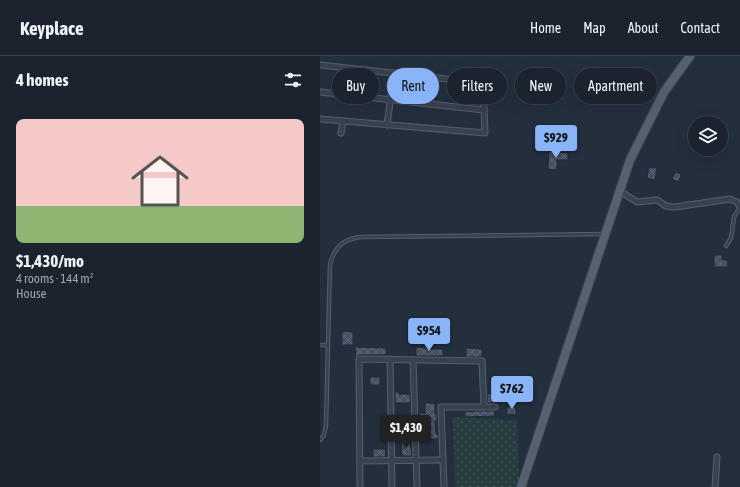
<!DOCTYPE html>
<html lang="en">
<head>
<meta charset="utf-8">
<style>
	:root { --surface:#1b232e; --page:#282f3a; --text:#f1f3f6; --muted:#a0a4aa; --line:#39404a; --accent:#8ab4f8 }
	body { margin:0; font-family:"Asap Condensed",sans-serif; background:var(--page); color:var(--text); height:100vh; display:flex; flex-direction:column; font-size:15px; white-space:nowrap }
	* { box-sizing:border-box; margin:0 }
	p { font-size:13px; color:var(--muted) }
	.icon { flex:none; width:22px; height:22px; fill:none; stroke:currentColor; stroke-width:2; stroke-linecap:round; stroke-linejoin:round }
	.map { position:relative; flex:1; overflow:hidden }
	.drawer { display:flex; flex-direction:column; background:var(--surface); width:320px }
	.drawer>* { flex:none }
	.top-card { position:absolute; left:12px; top:12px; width:348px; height:36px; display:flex; gap:8px }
	.tools { position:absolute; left:368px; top:60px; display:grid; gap:8px }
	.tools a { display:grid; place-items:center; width:40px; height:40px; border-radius:50%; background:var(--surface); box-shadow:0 4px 16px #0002,0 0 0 1px var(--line); font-size:20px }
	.price { position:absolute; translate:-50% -34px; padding:0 9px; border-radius:4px; background:var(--accent); color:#111; font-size:13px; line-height:26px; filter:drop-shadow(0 1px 2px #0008) }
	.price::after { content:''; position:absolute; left:50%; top:24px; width:12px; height:9px; margin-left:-6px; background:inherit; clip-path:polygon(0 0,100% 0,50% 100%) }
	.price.on { background:#222; color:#fff }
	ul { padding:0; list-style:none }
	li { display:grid; align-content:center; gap:8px; height:212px; padding:0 16px }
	li span { display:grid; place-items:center; height:124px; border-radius:8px; color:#555 }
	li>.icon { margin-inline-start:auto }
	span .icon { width:72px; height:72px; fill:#fffc; stroke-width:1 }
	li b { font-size:17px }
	h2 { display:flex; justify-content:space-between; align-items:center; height:48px; padding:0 16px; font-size:17px }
	.tag { padding:0 14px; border-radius:18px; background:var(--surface); box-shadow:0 4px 16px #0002,0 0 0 1px var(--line); font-size:14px; line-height:36px }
	.tag.on { background:var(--accent); color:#111 }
	header { display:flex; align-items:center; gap:24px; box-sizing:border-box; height:56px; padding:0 20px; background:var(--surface); border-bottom:1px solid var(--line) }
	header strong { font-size:19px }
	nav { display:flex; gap:22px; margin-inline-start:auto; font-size:14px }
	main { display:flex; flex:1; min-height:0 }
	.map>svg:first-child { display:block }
</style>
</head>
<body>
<header>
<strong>Keyplace</strong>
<nav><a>Home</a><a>Map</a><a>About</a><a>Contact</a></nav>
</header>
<main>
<section class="drawer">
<h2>4 homes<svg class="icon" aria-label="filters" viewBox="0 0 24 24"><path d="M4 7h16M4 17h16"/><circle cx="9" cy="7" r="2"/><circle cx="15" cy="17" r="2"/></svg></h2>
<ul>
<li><span style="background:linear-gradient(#f6c9c9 70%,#8fb573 0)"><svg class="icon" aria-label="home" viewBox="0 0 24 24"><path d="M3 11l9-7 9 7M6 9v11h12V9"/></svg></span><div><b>$1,430/mo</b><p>4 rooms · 144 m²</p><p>House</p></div></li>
</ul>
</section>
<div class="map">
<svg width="420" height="431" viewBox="0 0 420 431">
	<defs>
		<pattern id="green-dots" width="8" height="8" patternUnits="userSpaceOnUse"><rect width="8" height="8" fill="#263c3f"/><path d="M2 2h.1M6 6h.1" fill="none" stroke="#435659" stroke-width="1.8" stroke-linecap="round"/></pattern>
		<pattern id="building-cross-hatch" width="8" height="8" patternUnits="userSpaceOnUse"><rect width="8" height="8" fill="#455162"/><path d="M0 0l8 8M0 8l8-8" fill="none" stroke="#5d6877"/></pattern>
	</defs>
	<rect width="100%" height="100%" fill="#242f3e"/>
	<path fill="url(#green-dots)" d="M133,361L197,364L199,431H135Z"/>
	<g fill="url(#building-cross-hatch)" stroke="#1f2835">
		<path d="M229,95L248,97V104H237V114L228,113Z"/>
		<path d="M329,111L337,112L335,124L327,122Z"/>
		<path d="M355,116L361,118L359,126L352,123Z"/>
		<path d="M394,199H402V204H407L408,211H394Z"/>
		<path d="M22,275L33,276V289H22Z"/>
		<path d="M35,291L66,292V299H39L36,301Z"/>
		<path d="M96,291L107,292V293H123V300H96Z"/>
		<path d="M146,292L162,293V301H146Z"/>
		<rect x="50" y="321" width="10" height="8"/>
		<path d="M197,330L198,335L190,336V342H176V346L175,347H168L167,338L177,337L178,332Z"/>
		<path d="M75,336H79V338H90V347H75Z"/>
		<path d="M105,347H115V358L117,359V364L115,365L116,378H118V383H105L104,365H99V357H105Z"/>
		<path d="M187,350L196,351V359L187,358Z"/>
		<path d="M156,355H175L174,360L145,361V356Z"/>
		<path d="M81,385H90L92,400H82Z"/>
		<path d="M53,393H66L65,401H53Z"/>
	</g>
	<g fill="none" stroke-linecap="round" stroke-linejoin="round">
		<defs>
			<g id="service">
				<path d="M406,190L411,182L414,161L420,151"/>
				<path d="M0,289H8"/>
				<path d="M0,384L4,379L6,369L10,208C15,190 24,183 41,181L284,178"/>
			</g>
			<g id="minor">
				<path d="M0,9L163,27L165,77L0,63"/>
				<path d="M0,36L164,54"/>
				<path d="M67,69L74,17"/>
				<path d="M21,77L23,65"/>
				<path d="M300,135L317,146L337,144L346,150L355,151L410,143L417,146L420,151"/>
				<path d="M70,303L72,431"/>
				<path d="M93,304L97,431"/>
				<path d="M40,405L123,404"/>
				<path d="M40,431L39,303L162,305L164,351"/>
				<path d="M124,431L121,351H175"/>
				<path d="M395,431L397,401"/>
			</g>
			<path id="primary" d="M201,431L310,104L344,36L370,0"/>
		</defs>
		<use href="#service" stroke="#565f6c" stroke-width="4.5"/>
		<use href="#minor" stroke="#565f6c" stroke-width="7"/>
		<use href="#primary" stroke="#414a57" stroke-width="10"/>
		<use href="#service" stroke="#38414e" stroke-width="2.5"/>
		<use href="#minor" stroke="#38414e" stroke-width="5"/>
		<use href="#primary" stroke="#56606e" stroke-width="8"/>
	</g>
</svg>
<div class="tools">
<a><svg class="icon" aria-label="layers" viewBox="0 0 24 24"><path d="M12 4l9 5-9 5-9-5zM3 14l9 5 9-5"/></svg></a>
</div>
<b class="price" style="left:236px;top:103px">$929</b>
<b class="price" style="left:109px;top:296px">$954</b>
<b class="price" style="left:192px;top:354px">$762</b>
<b class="price on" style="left:86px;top:393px">$1,430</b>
<div class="top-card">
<a class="tag">Buy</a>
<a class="tag on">Rent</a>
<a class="tag">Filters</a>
<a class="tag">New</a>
<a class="tag">Apartment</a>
</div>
</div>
</main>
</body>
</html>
